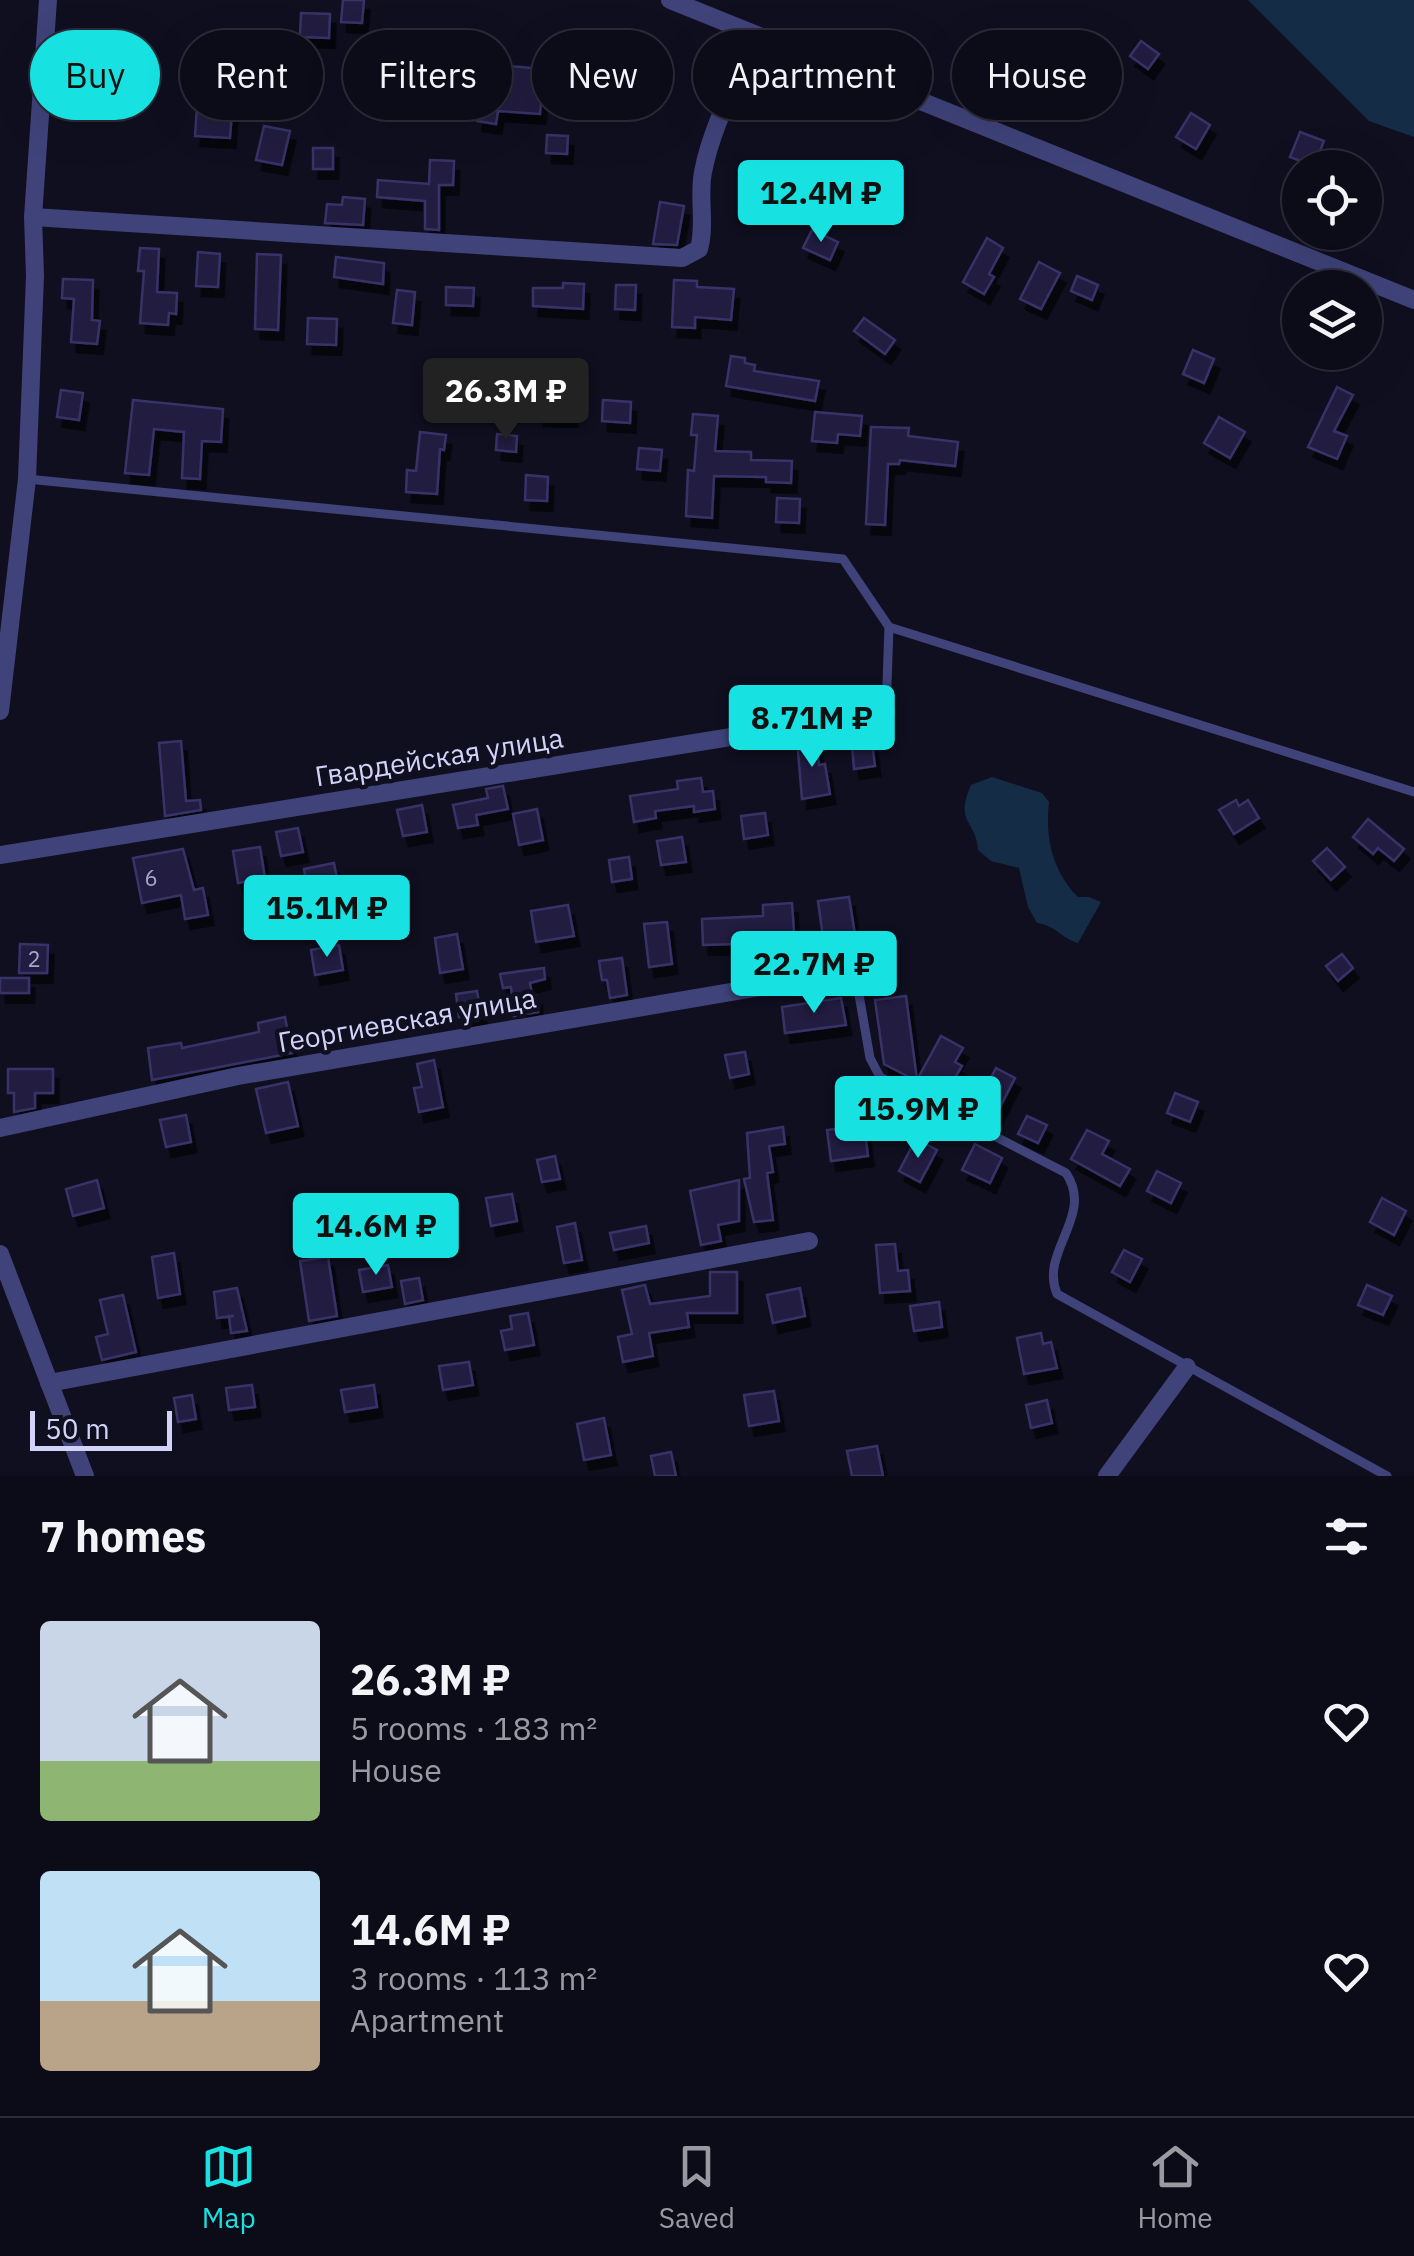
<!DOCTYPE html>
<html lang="en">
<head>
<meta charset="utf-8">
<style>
	:root { --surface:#0c0b18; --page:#151421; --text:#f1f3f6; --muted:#9a9ba2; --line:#2c2b37; --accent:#17e2e1 }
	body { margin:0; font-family:"IBM Plex Sans",sans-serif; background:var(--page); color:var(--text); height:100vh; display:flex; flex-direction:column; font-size:38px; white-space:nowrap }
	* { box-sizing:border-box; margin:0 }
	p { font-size:32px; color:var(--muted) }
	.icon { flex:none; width:55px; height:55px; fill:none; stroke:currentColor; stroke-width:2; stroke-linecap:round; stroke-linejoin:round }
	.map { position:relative; height:1476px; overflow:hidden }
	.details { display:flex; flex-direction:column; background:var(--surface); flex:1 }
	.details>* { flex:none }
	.guide { position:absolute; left:30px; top:30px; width:1355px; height:90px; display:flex; gap:20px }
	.buttons { position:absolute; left:1282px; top:150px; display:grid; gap:20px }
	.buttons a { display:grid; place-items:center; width:100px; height:100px; border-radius:50%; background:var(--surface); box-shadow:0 10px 40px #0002,0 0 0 2px var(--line); font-size:50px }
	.scale { position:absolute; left:30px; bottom:25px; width:142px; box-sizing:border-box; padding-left:10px; border:5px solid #d3d3fa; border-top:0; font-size:28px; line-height:35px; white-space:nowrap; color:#d3d3fa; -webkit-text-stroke:8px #100f20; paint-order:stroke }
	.price { position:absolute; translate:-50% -85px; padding:0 22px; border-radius:10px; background:var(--accent); color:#111; font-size:32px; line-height:65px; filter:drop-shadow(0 2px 5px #0008) }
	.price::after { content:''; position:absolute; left:50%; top:60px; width:30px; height:22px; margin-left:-15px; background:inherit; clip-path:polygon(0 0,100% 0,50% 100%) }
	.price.active { background:#222; color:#fff }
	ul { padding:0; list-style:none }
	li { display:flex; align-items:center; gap:30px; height:250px; padding:0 40px }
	li span { display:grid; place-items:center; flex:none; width:280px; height:200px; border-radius:10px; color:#555 }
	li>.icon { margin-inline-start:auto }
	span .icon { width:120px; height:120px; fill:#fffc; stroke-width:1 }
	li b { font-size:42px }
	h2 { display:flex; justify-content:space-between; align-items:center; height:120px; padding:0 40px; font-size:42px }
	.pill { padding:0 35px; border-radius:45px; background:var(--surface); box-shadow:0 10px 40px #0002,0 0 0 2px var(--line); font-size:35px; line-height:90px }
	.pill.active { background:var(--accent); color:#111 }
	.dock { display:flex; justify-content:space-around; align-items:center; height:140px; border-top:2px solid var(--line); background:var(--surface); font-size:28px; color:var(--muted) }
	.dock a { display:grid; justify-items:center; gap:5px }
	.dock .active { color:var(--accent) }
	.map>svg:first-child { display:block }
</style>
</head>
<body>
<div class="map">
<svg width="1414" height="1476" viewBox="0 0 1414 1476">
	<defs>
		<filter id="shadow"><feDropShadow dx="5.5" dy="10" stdDeviation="0" flood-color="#0009"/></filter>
	</defs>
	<rect width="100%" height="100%" fill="#100f20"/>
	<g fill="#142c45">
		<path d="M1248,0H1414V137L1369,121Z"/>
		<path d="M992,777L1042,793L1049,802C1045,838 1052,870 1078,897H1089L1101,902L1078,943C1061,938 1055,925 1037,923L1028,907L1019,868L991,861L978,850C976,819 954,824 971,785Z"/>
	</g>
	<g fill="#211d3f" stroke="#373268" stroke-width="2.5" filter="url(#shadow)">
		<path d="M343,0H364L362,23L341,22Z"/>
		<path d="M301,13L330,14L329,38L300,37Z"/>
		<path d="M1141,41L1159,54L1148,69L1130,56Z"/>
		<path d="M439,58L479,62V68L508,71L509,66L544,69L540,114L498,111L496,124L477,121L480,92L436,87Z"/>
		<path d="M88,86L108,87L107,108H87Z"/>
		<path d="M197,107L232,110L230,138L195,136Z"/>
		<path d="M1191,113L1210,125L1196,149L1176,137Z"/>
		<path d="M264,126L290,131L282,165L256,160Z"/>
		<path d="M1300,132L1324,141L1314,166L1290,157Z"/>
		<path d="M547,135L568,136L567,154L546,153Z"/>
		<rect x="313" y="148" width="20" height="21"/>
		<path d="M430,160L454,161L453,185H439V230L425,229V201L377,197L378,180L429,184Z"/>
		<path d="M856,176L877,183L870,204L849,197Z"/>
		<path d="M343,197L365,199L363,225L325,223L327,204L342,205Z"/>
		<path d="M660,202L684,206L677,245L653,244Z"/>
		<path d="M812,230L838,242L830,260L803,248Z"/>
		<path d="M987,238L1003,248L989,274L994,277L984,294L963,282Z"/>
		<path d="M140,248L159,249L157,292L177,293L176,314L169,313L168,325L140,323L144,271H138Z"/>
		<path d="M198,252L220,254L218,287L196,286Z"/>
		<path d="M257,254L281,255L278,330L255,329Z"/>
		<path d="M336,257L384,263L383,284L334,277Z"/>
		<path d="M1039,262L1060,273L1041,309L1020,299Z"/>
		<path d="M1077,276L1098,285L1092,300L1071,291Z"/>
		<path d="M63,279L93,280L92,320L100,321L97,344L71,342L74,299L62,298Z"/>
		<path d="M674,280L697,281V287L734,289L731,320L695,317V328L672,327Z"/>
		<path d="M563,283L584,284L583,309L533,306V288H563Z"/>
		<path d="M616,285H636L635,310L615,309Z"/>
		<path d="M446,287L474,288L473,306L446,305Z"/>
		<path d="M397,290L415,292L412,325L393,323Z"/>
		<path d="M308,318L337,319L336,345L307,344Z"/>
		<path d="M864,318L895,340L885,354L854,331Z"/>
		<path d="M1193,350L1214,359L1204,383L1183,374Z"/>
		<path d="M731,356L745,358V363L755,365L754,371L819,381L815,401L726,386Z"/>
		<path d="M1337,387L1353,395L1334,431L1347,436L1337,459L1308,447Z"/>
		<path d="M61,390L83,393L79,420L57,417Z"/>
		<path d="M539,393L572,394V417L538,416Z"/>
		<path d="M133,400L223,409L221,442L202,441L200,479L182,478L184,432L154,429L149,475L125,473Z"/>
		<path d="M603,400L631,402L630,423L602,421Z"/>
		<path d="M815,412L862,416L860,436L838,434L837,443L812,441Z"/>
		<path d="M693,414L718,416L715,451L751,452V460L792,461L791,483L766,482V477L714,476L712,518L686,516L688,470L694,471L697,435H691Z"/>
		<path d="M1219,417L1245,432L1230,458L1204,443Z"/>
		<path d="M871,427L909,428L908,436L958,442L955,466L900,460L899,464H888L885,525L866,524Z"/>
		<path d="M420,432L446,435L444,450L440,449L437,494L406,492L407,470L416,471Z"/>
		<path d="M497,434L517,436L516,452L496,450Z"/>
		<path d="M639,448L662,450L660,471L637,469Z"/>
		<path d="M526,475L548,477L547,501L525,500Z"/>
		<path d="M777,498L800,499L799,523L776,522Z"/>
		<path d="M815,736L819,765L825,764L830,794L802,799L797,739Z"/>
		<path d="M181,741L186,801L200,800L201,810L165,816L159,743Z"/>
		<path d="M872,743L875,766L854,769L852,746Z"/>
		<path d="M701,778L703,792L713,791L715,809L694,812V806L655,811L656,818L634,822L630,796L678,789L677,781Z"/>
		<path d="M503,786L508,809L476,815L478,825L458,828L453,805L488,798L486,789Z"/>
		<path d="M1236,800L1239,806L1248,800L1259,818L1234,834L1219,810Z"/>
		<path d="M422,805L427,832L403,836L397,810Z"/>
		<path d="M537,809L543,840L519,845L513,814Z"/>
		<path d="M765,813L768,835L744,839L741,816Z"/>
		<path d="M1368,819L1404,849L1394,861L1378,848L1373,854L1353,837Z"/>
		<path d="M298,828L303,852L281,856L276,832Z"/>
		<path d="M682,837L686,862L661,865L657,841Z"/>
		<path d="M260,847L265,878L238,883L233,851Z"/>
		<path d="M1327,848L1345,867L1331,880L1313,861Z"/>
		<path d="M183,849L194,890L203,888L208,915L185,919L181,895L142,903L133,858Z"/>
		<path d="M629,857L632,879L612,882L609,860Z"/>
		<path d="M334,863L338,884L308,890L304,869Z"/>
		<path d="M849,897L855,935L842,937L845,956L826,959L818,901Z"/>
		<path d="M792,903L794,933L739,936V944L703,945L702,919L763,916V905Z"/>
		<path d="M568,905L574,936L536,942L531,911Z"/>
		<path d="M667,922L672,964L649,967L644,924Z"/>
		<path d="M457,934L463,969L440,973L435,938Z"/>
		<path d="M20,944L48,945L47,973H19Z"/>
		<path d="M339,945L343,970L315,975L311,950Z"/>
		<path d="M1342,954L1353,968L1338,981L1326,966Z"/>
		<path d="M622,958L627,995L610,998L607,980H602L599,961Z"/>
		<path d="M544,968L545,979L530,983L532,995H536L538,1012L514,1016L511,987L503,988L500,974Z"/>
		<rect x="0" y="978" width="29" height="15"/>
		<path d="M477,991L481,1014L459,1017L456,994Z"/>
		<path d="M906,996L917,1080L941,1036L963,1048L955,1062L962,1066L953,1081L946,1077L938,1092L884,1064L875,1000Z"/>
		<path d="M841,998L846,1025L785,1033L782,1007Z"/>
		<path d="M285,1017L292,1053L152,1080L148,1048L181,1043L182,1048L259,1032L258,1023Z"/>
		<path d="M745,1052L749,1074L730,1078L725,1055Z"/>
		<path d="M434,1060L443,1107L419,1112L414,1088L422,1087L417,1064Z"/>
		<path d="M996,1068L1015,1078L996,1115L977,1105Z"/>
		<path d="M8,1069H53V1093H35V1108L14,1112V1093H8Z"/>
		<path d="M288,1082L298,1126L266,1133L256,1089Z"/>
		<path d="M1175,1093L1198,1102L1190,1122L1167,1113Z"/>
		<path d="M186,1115L191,1142L166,1147L160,1120Z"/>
		<path d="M1027,1116L1047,1125L1038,1143L1018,1134Z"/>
		<path d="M864,1125L868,1156L831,1161L827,1130Z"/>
		<path d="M783,1127L785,1144L769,1146L773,1172L767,1173L773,1220L754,1222L744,1179L750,1178L747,1133Z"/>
		<path d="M1087,1130L1109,1141L1102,1154L1130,1169L1120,1186L1071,1159Z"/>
		<path d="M916,1139L937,1150L920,1182L899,1171Z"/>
		<path d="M975,1144L1002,1158L990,1183L962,1170Z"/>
		<path d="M555,1156L560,1179L542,1182L537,1160Z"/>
		<path d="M1157,1171L1181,1183L1171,1203L1147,1191Z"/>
		<path d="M97,1180L104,1208L73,1216L66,1189Z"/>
		<path d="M739,1180V1221L718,1225L721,1241L701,1245L690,1191Z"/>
		<path d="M512,1194L517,1221L491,1226L486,1198Z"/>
		<path d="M1382,1198L1406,1211L1394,1235L1370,1222Z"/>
		<path d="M575,1223L582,1260L564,1263L557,1227Z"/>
		<path d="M646,1226L649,1243L614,1250L610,1233Z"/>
		<path d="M895,1244L898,1271L908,1270L910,1291L880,1293L876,1245Z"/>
		<path d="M1124,1250L1142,1259L1130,1282L1112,1272Z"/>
		<path d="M174,1253L180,1294L158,1298L152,1257Z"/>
		<path d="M328,1257L337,1316L309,1321L300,1261Z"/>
		<path d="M388,1265L392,1287L363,1292L359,1270Z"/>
		<path d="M710,1272H737V1313H687L689,1327L649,1333L653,1356L623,1362L618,1337L632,1334L622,1290L645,1285L650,1304L710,1296Z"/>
		<path d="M419,1278L423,1300L405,1304L401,1281Z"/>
		<path d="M1367,1285L1392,1296L1383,1315L1358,1305Z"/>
		<path d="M237,1288L247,1331L231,1333L229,1316H234L217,1318L214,1292Z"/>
		<path d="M800,1288L805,1316L773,1323L767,1295Z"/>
		<path d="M123,1295L136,1352L102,1360L96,1337L108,1334L100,1300Z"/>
		<path d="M939,1302L942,1327L914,1331L910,1306Z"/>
		<path d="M528,1313L534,1345L505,1350L501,1331L512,1329L510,1316Z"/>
		<path d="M1041,1333L1043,1344L1051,1342L1057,1368L1024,1374L1017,1338Z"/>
		<path d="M469,1362L473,1385L443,1390L439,1366Z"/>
		<path d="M252,1385L255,1407L229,1410L226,1388Z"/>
		<path d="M374,1385L377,1407L345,1412L341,1390Z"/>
		<path d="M774,1391L779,1421L749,1426L744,1395Z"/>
		<path d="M192,1395L196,1419L178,1422L174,1398Z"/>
		<path d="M1047,1400L1052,1423L1031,1428L1026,1405Z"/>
		<path d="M604,1418L611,1455L584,1460L577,1424Z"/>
		<path d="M877,1446L883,1476H852L847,1451Z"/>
		<path d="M671,1452L676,1476H655L651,1456Z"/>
	</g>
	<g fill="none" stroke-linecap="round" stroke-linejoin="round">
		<g stroke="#3f437a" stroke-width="9">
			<path d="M27,479L843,559L889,627L1414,792"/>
			<path d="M886,712L889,627"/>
			<path d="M825,976C841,975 849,975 858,989L870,1058L880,1077L1066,1173C1095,1216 1039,1251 1057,1294L1387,1476"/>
		</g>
		<g stroke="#3f437a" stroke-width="18">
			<path d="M670,0L1414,300"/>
			<path d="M33,217L682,258L699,249C706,224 698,197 703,172C712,125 738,79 756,35"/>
			<path d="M0,711L27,479L35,276L33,217L48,0"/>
			<path d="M0,855L886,712"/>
			<path d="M0,1128L238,1076L825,976"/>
			<path d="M0,1254L85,1476"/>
			<path d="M49,1383L809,1241"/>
			<path d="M1107,1476L1187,1367"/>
		</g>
	</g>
	<g text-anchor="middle" stroke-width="9" stroke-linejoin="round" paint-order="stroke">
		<g font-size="22" fill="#a6a6cb">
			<text x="151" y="886">6</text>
			<text x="34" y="967">2</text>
		</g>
		<g font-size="28" fill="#d3d3fa" stroke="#100f20">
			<text transform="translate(439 757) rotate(-9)" y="10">Гвардейская улица</text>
			<text transform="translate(407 1020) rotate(-10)" y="10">Георгиевская улица</text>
		</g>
	</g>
</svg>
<div class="buttons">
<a><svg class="icon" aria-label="locate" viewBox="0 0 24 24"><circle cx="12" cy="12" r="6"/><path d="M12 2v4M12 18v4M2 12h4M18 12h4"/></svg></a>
<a><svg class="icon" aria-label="layers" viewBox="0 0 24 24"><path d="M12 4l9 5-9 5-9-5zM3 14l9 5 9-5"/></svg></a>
</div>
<div class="scale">50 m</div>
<b class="price" style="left:821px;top:245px">12.4M ₽</b>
<b class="price active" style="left:506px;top:443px">26.3M ₽</b>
<b class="price" style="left:812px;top:770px">8.71M ₽</b>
<b class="price" style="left:327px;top:960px">15.1M ₽</b>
<b class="price" style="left:814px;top:1016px">22.7M ₽</b>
<b class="price" style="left:918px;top:1161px">15.9M ₽</b>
<b class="price" style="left:376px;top:1278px">14.6M ₽</b>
<div class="guide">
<a class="pill active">Buy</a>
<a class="pill">Rent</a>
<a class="pill">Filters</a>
<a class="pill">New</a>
<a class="pill">Apartment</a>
<a class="pill">House</a>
</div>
</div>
<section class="details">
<h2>7 homes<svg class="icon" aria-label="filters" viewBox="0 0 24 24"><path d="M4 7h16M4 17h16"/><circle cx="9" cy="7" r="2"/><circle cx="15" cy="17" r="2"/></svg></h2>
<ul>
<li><span style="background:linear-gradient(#c9d6e8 70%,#8fb573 0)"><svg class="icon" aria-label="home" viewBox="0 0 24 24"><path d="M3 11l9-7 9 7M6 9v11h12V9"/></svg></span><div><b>26.3M ₽</b><p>5 rooms · 183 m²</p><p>House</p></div><svg class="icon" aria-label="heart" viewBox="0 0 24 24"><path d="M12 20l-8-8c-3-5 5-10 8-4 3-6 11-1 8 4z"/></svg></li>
<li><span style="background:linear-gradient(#bfe0f5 65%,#b9a48a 0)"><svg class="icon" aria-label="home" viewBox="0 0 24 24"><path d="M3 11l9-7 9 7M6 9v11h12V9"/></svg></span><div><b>14.6M ₽</b><p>3 rooms · 113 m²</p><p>Apartment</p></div><svg class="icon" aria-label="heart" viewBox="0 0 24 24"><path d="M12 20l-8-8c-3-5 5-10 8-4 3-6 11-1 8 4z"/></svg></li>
</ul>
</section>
<nav class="dock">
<a class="active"><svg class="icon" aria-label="map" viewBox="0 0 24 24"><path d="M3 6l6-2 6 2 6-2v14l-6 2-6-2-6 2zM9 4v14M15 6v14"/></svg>Map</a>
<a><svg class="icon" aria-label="saved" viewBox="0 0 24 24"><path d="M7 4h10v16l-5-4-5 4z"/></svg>Saved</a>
<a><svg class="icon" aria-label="home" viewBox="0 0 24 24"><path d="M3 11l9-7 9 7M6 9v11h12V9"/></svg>Home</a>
</nav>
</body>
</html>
